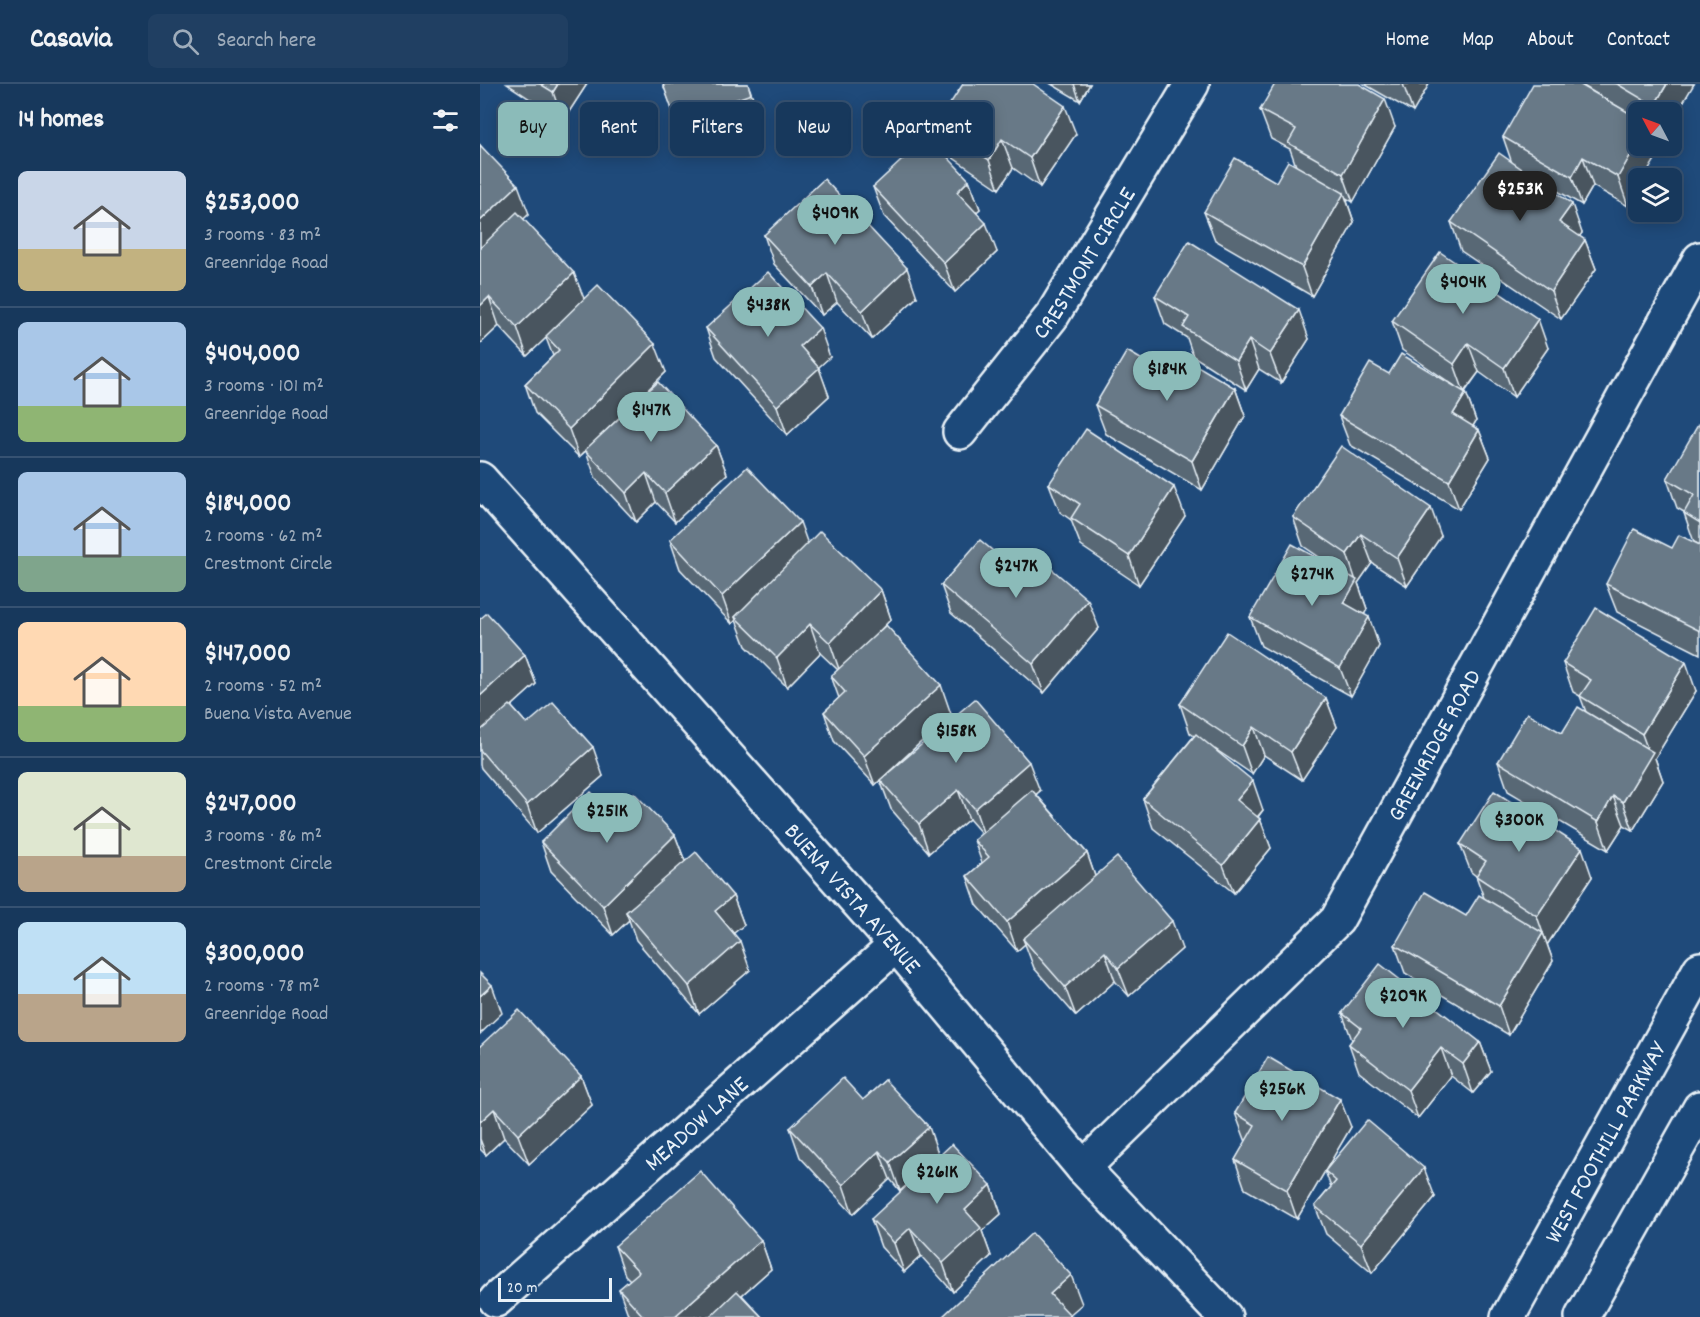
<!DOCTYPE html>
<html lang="en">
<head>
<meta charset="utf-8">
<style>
	:root { --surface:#17385c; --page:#203f62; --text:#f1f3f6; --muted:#9eacbb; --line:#365272; --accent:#8bbbb9 }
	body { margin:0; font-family:Dekko,sans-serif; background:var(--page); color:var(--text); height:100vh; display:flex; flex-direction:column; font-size:22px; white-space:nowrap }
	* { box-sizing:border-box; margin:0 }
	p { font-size:20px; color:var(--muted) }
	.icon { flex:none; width:33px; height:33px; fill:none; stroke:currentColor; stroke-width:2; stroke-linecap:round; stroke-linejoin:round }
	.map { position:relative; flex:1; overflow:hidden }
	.details { display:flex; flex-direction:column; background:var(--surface); width:480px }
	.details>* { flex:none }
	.hud { position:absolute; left:18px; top:18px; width:570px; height:54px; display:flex; gap:12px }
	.needle { width:39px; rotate:311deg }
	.controls { position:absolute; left:1148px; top:18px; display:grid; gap:12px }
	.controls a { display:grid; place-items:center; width:54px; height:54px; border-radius:9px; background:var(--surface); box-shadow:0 3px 15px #0003,0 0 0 2px var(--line); font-size:30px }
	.scale { position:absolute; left:18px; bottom:15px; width:114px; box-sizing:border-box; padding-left:6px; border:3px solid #e8f1f8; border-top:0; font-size:16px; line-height:21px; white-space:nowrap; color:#e8f1f8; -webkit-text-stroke:4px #1f4a7a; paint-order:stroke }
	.price { position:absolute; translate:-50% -51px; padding:0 14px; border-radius:21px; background:var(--accent); color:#111; font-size:20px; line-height:39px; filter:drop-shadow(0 2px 3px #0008) }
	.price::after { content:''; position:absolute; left:50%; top:36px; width:18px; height:14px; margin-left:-9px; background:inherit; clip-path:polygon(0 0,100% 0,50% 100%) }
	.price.current { background:#222; color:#fff }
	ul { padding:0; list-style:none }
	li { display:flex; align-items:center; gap:18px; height:150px; padding:0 18px }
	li+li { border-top:2px solid var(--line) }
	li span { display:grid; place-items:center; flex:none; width:168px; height:120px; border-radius:9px; color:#555 }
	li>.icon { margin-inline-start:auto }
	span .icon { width:72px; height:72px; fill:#fffc; stroke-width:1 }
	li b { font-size:26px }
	h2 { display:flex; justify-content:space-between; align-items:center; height:72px; padding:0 18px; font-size:26px }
	.chip { padding:0 21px; border-radius:9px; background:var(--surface); box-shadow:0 3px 15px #0003,0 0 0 2px var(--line); font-size:21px; line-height:54px }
	.chip.current { background:var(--accent); color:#111 }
	header { display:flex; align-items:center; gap:36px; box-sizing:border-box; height:84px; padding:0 30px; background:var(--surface); border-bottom:2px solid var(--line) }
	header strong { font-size:28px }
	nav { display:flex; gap:33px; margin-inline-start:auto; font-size:21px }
	.search { width:420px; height:54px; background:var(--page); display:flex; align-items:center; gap:15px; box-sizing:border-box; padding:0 21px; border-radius:9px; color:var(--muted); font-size:22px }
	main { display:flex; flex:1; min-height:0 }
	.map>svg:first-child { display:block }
</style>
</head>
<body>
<header>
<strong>Casavia</strong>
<div class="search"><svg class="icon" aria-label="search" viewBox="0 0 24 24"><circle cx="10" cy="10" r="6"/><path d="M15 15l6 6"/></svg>Search here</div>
<nav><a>Home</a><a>Map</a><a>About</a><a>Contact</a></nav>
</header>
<main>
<section class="details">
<h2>14 homes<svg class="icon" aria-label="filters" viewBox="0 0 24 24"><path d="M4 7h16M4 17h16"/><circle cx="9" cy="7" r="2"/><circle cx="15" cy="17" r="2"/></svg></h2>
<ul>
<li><span style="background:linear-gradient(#c9d6e8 65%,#c2b280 0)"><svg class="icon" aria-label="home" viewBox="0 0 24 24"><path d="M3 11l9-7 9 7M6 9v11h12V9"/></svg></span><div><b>$253,000</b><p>3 rooms · 83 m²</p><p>Greenridge Road</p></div></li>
<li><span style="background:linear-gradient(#a9c7e8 70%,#8fb573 0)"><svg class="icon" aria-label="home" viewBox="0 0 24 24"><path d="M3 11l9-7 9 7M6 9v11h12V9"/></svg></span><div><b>$404,000</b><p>3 rooms · 101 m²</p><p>Greenridge Road</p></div></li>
<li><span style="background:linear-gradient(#a9c7e8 70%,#7fa58c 0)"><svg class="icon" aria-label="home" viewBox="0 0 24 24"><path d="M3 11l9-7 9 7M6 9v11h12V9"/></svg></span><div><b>$184,000</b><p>2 rooms · 62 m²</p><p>Crestmont Circle</p></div></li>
<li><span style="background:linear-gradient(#ffd9b3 70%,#8fb573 0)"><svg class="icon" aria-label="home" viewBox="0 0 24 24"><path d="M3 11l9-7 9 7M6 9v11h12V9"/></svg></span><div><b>$147,000</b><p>2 rooms · 52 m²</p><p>Buena Vista Avenue</p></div></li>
<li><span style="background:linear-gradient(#dfe7d0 70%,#b9a48a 0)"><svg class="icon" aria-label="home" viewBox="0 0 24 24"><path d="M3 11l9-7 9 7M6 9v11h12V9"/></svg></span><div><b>$247,000</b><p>3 rooms · 86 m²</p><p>Crestmont Circle</p></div></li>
<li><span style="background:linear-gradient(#bfe0f5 60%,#b9a48a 0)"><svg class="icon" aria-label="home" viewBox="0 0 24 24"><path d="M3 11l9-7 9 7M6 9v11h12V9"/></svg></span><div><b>$300,000</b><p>2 rooms · 78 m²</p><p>Greenridge Road</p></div></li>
</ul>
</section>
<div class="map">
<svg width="1220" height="1233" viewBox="0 0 1220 1233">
	<rect width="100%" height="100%" fill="#1f4a7a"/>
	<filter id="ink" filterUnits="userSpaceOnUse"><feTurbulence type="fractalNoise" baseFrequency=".0167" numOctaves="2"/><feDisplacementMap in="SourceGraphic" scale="12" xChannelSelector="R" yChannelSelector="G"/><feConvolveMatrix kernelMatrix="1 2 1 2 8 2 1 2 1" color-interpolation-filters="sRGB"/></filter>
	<g filter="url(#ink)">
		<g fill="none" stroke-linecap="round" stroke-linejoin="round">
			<defs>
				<g id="minor">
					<path id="s1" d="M480,348L572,232L712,0"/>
					<path id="s2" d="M0,395L416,861L603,1084L745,1233"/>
					<path id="s3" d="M603,1084L857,836L1220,175"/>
					<path id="s4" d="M16,1216L416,861"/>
				</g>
				<g id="primary">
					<path id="s5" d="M1028,1233L1220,885"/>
					<path d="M1102,1233L1220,1024"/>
				</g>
			</defs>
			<use href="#minor" stroke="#e8f1f8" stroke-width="38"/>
			<use href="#primary" stroke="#e8f1f8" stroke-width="38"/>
			<use href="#minor" stroke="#1f4a7a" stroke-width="33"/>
			<use href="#primary" stroke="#1f4a7a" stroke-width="33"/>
		</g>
		<g fill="#596874" stroke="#e8f1f8" stroke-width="1.5">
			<path d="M27,0H107L83,37Z"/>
			<path d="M183,0H268L282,38L207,65Z"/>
			<path d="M571,0H610L600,17Z"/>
			<path d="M884,0H949L933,28Z"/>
			<path d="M1100,0H1214L1191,28H1158V62H1176L1179,69L1158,94V105L1148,122L1113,102L1102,121L1053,93L1102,149L1099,152L1105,156L1116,185L1081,235L981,167L971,138L1032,79L1023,53L1143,26Z"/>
			<path d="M780,26L915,43L873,118L866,114L874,138L832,212L735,156L724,128L796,98L816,82L810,65L791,55Z"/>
			<path d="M456,41L596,50L560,103L533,84L519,105L466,69Z"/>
			<path d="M0,61L49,130L43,135L104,215L186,288L126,347L236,361L247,390L195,438L176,418L156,438L116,395L106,367L99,373L55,329L45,300L73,272L66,254L47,272L19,242L0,260Z"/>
			<path d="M489,96L500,125L496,128L517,168L475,208L404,132L393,103Z"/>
			<path d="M284,151L437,213L392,255L357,218L342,231L294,180Z"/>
			<path d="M675,212L829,255L801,299L779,285L766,306L713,272L707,254L685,240Z"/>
			<path d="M912,237L1068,264L1034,313L999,288L985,308L986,309L996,337L993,342L999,346L1010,374L979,425L870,361L859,332L909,290L975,302L922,266Z"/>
			<path d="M226,244L350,273L338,283L349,312L307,351L236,273Z"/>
			<path d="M688,291L755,304L765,332L722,406L626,350L615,321Z"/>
			<path d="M1220,343V461L1214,458L1204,429V428L1197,424L1187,395Z"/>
			<path d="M569,400L705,432L659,501L601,462L591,436L580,428Z"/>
			<path d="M813,433L961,452L927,502L892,479L878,499L887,525L884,531L899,562L871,612L781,562L770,533L854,483L823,462Z"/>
			<path d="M190,456L327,459L401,506L411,535L399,547L471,630L395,701L354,657L344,628L359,614L351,592L358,586L340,569L307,603L266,562L256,536L252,540L200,485Z"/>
			<path d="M1220,461V570L1137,528L1126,500L1192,464Z"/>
			<path d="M537,487L619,544L564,609L471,529L461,501Z"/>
			<path d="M0,535L45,571L56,600L31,622L47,640L123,692L57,749L1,684L0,681Z"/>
			<path d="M1083,579L1216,607L1175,674L1183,697L1153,746L1144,741L1128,766L1028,707L1018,678L1082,649L1106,628L1100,612L1093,608Z"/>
			<path d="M846,614L857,643L822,696L784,671L772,690L735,665L783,726L778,733L780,735L791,764L754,809L673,744L663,715L714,652L710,649L700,620Z"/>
			<path d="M400,696L560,707L556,710L607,769L615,792L702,865L649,912L635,897L596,932L554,884L545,860L537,867L497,821L487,792L502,779L494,756L502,750L489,735L449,769L411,725Z"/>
			<path d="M133,730L195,751L205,777L253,812L264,841L253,849L270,886L219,930L156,856L149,836L133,851L71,787L61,758Z"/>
			<path d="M980,760L1112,793L1067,861V860L1073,877L1029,951L925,889L915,861L986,832L1004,814L996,792L991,788Z"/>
			<path d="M862,929L1000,958L1011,987L993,1009L971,992L938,1034L879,988L869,960L872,956Z"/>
			<path d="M0,962L101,992L112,1021L49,1080L24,1054L6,1071L0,1065Z"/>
			<path d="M405,996L420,1107L410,1095L373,1130L320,1073L310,1044L383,1016Z"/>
			<path d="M755,1029L871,1043L846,1085L955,1113L892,1189L846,1150L835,1122L851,1103L845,1087L817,1135L765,1105L755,1076L766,1058Z"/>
			<path d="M511,1101L521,1130L502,1147L511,1172L473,1208L441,1172L424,1188L401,1163L391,1135Z"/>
			<path d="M281,1156L291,1185L262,1211L282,1233H149L139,1205L150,1196L145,1191L135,1162Z"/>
		</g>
		<g fill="#48555e" stroke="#e8f1f8" stroke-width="1.5">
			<path d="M78,0H107L83,37L73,8Z"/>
			<path d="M594,0H610L600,17Z"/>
			<path d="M923,0H949L933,28Z"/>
			<path d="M1187,0H1214L1191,39V28H1176L1174,22Z"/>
			<path d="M905,15L915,43L873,118L863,90Z"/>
			<path d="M585,22L596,50L560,103L550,74Z"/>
			<path d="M522,55L533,84L519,105L509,76Z"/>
			<path d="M1158,58V62H1176L1179,69L1164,94H1158V105L1148,122L1138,93Z"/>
			<path d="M1103,73L1113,102L1102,121L1092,93Z"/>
			<path d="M489,96L500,125L487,137L477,108Z"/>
			<path d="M38,101L49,130L0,176V137Z"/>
			<path d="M864,109L874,138L832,212L822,183Z"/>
			<path d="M1092,120L1102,149L1089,167L1079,138Z"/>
			<path d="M506,139L517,168L475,208L464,179Z"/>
			<path d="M1105,156L1116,185L1081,235L1071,207Z"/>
			<path d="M427,184L437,213L392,255L382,227Z"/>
			<path d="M94,189L105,217L47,272L37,243Z"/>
			<path d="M347,189L357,218L342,231L332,203Z"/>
			<path d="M9,213L19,242L0,260V222Z"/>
			<path d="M819,226L829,255L801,299L790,270Z"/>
			<path d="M1058,235L1068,264L1034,313L1024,284Z"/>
			<path d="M340,244L350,273L330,291L320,262Z"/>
			<path d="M769,256L779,285L766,306L756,277Z"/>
			<path d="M988,259L999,288L984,308L974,280Z"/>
			<path d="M175,260L186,288L99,373L89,345Z"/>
			<path d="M339,284L349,312L307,351L297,322Z"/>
			<path d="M755,304L765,332L722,406L712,377Z"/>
			<path d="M986,309L996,337L983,359L973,330Z"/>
			<path d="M999,346L1010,374L979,425L969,397Z"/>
			<path d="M236,361L247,390L195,438L185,409Z"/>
			<path d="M166,389L176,418L156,438L146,409Z"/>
			<path d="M694,403L705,432L659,501L649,472Z"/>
			<path d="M951,424L961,452L927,502L917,474Z"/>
			<path d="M320,438L330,466L255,533L256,536L252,540L242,512Z"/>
			<path d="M881,450L892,479L878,499L887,525L875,548L864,519L876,497L867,470Z"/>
			<path d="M401,506L411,535L360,588L350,559Z"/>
			<path d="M608,516L619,544L564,609L553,580Z"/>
			<path d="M889,533L899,562L871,612L860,584Z"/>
			<path d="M330,540L340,569L307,603L297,574Z"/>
			<path d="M45,571L56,600L0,651V612Z"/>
			<path d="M1206,578L1216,607L1175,674L1183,697L1153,746L1143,718L1170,672L1162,650Z"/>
			<path d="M461,601L471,630L395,701L384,672Z"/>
			<path d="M846,614L857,643L822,696L811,668Z"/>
			<path d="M774,643L784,671L772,690L762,662Z"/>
			<path d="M113,663L123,692L57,749L47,721Z"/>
			<path d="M549,678L560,707L505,754L495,725Z"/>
			<path d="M773,697L783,726L768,744L757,716Z"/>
			<path d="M478,706L489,735L449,769L439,740Z"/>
			<path d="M1133,712L1144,741L1128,766L1118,738Z"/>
			<path d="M780,735L791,764L754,809L743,781Z"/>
			<path d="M195,751L206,780L146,828L149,836L133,851L123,822Z"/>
			<path d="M1102,764L1112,793L1067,861L1057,832Z"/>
			<path d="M607,769L617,798L543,855L545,860L537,867L527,838Z"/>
			<path d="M253,812L264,841L245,856L235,827Z"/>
			<path d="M692,837L702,865L649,912L638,884Z"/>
			<path d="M1063,849L1073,877L1029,951L1019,922Z"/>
			<path d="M260,857L270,886L219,930L209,902Z"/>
			<path d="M625,868L635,897L596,932L585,903Z"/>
			<path d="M12,901L22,929L0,950V912Z"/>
			<path d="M1000,958L1011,987L993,1009L983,980Z"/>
			<path d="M961,964L971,992L938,1034L928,1006Z"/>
			<path d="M101,992L112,1021L49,1080L38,1051Z"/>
			<path d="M860,1015L871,1043L817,1135L807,1106Z"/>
			<path d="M14,1025L24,1054L6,1071L0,1055V1038Z"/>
			<path d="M449,1043L459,1072L420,1107L410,1078Z"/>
			<path d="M399,1067L410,1095L373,1130L363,1101Z"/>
			<path d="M944,1084L955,1113L892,1189L881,1160Z"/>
			<path d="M511,1101L521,1130L502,1147L511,1172L473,1208L463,1179L485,1126Z"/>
			<path d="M430,1144L441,1172L424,1188L414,1159Z"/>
			<path d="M281,1156L291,1185L237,1233H194Z"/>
			<path d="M591,1191L602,1220L587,1233L570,1210Z"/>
		</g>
		<g fill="#677987" stroke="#e8f1f8" stroke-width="1.5">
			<path d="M60,0H78L73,8Z"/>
			<path d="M183,0H268L271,10L196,37Z"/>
			<path d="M483,0H553L585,22L550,74L522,55L509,76L456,41Z"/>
			<path d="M795,0H879L905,15L863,90L808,59L816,45L780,26Z"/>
			<path d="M1053,0H1099L1158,34V58L1138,93L1103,73L1092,93L1023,53Z"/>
			<path d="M1137,0H1187L1174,22Z"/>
			<path d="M448,52L489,96L477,108L506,139L464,179L393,103Z"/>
			<path d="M0,61L38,101L0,137Z"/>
			<path d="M1019,69L1092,120L1079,138L1105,156L1071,207L971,138Z"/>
			<path d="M755,74L796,98L808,77L864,109L822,183L724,128Z"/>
			<path d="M344,95L427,184L382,227L347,189L332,203L284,151Z"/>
			<path d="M37,128L94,189L37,243L9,213L0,222V164Z"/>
			<path d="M709,157L819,226L790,270L769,256L756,277L703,243L709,233L675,212Z"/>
			<path d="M960,168L1058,235L1024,284L988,259L974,280L912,237Z"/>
			<path d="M288,188L340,244L320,262L339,284L297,322L226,244Z"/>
			<path d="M118,201L175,260L89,345L45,300L79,266L66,252Z"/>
			<path d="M647,267L688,291L699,271L755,304L712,377L615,321Z"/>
			<path d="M921,270L986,309L973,330L999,346L969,397L859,332L890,279L909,290Z"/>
			<path d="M178,298L236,361L185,409L166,389L146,409L105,366Z"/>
			<path d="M1218,341L1220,343V439L1204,429L1214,411L1187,395Z"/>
			<path d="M606,345L694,403L649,472L591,434L600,420L569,400Z"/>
			<path d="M861,362L951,424L917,474L881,450L867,470L813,433Z"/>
			<path d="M267,383L320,438L242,512L190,456Z"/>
			<path d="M1154,445L1192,464L1199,451L1220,461V547L1126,500Z"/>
			<path d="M340,447L401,506L350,559L330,540L297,574L255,533Z"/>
			<path d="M500,456L537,487L553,469L608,516L553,580L461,501Z"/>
			<path d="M812,460L877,496L864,519L889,533L860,584L770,533Z"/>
			<path d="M1116,524L1206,578L1162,650L1100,612L1111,596L1083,579Z"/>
			<path d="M7,529L45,571L0,612V535Z"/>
			<path d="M406,541L461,601L384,672L344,628L365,608L351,592Z"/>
			<path d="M747,548L846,614L811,668L774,643L762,662L700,620Z"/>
			<path d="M495,615L549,678L495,725L478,706L439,740L400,696Z"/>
			<path d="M73,618L113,663L47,721L0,666V647L30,621L47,640Z"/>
			<path d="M1098,623L1173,668L1143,718L1133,712L1118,738L1018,678L1047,629L1082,649Z"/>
			<path d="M716,650L773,697L757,716L780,735L743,781L663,715Z"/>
			<path d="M552,706L607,769L527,838L487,792L509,773L494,756Z"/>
			<path d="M1014,707L1102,764L1057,832L996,792L1006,777L980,760Z"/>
			<path d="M111,708L133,730L154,709L195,751L123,822L61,758Z"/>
			<path d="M216,768L253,812L235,827L260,857L209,902L146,828Z"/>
			<path d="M637,773L692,837L638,884L625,868L585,903L543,855Z"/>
			<path d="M945,808L986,832L999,811L1063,849L1019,922L915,861Z"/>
			<path d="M900,880L1000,958L983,980L961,964L928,1006L869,960L881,944L862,929Z"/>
			<path d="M0,889L12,901L0,912Z"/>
			<path d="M39,926L101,992L38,1051L14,1025L0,1038V962Z"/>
			<path d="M788,973L860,1015L807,1106L755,1076L775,1041L755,1029Z"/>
			<path d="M363,994L383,1016L405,996L449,1043L410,1078L399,1067L363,1101L310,1044Z"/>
			<path d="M887,1036L944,1084L881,1160L835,1122L856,1097L845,1087Z"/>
			<path d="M472,1060L511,1101L485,1126L501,1144L463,1179L430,1144L414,1159L391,1135Z"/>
			<path d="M220,1087L281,1156L194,1233H164L139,1205L159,1188L135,1162Z"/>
			<path d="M552,1149L591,1191L570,1210L592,1233H462Z"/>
			<path d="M257,1207L282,1233H230Z"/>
		</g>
	</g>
	<g text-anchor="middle" stroke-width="5" stroke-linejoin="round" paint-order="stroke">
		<g font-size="24" fill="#e8f1f8" stroke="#1f4a7a">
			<text dy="8" stroke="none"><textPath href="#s1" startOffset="210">CRESTMONT CIRCLE</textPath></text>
			<text dy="8" stroke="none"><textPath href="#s3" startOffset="555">GREENRIDGE ROAD</textPath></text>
			<text dy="8" stroke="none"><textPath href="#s2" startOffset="561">BUENA VISTA AVENUE</textPath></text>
			<text dy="8" stroke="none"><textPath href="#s4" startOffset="267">MEADOW LANE</textPath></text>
			<text dy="8" stroke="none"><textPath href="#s5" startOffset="200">WEST FOOTHILL PARKWAY</textPath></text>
		</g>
	</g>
</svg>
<div class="controls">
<a><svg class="needle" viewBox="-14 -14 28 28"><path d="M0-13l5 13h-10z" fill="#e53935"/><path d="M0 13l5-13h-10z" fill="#9eacbb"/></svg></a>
<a><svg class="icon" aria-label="layers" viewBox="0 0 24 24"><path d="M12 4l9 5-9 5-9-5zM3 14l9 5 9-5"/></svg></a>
</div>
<div class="scale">20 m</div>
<b class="price current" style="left:1040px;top:138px">$253K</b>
<b class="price" style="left:355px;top:162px">$409K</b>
<b class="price" style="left:983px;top:231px">$404K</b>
<b class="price" style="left:288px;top:254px">$438K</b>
<b class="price" style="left:687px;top:318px">$184K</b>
<b class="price" style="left:171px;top:359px">$147K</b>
<b class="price" style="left:536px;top:515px">$247K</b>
<b class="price" style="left:832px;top:523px">$274K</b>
<b class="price" style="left:476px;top:680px">$158K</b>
<b class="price" style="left:127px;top:760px">$251K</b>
<b class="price" style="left:1039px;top:769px">$300K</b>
<b class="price" style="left:923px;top:945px">$209K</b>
<b class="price" style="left:802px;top:1038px">$256K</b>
<b class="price" style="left:457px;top:1121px">$261K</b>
<div class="hud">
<a class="chip current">Buy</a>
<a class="chip">Rent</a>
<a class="chip">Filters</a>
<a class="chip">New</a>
<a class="chip">Apartment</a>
</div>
</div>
</main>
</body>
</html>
